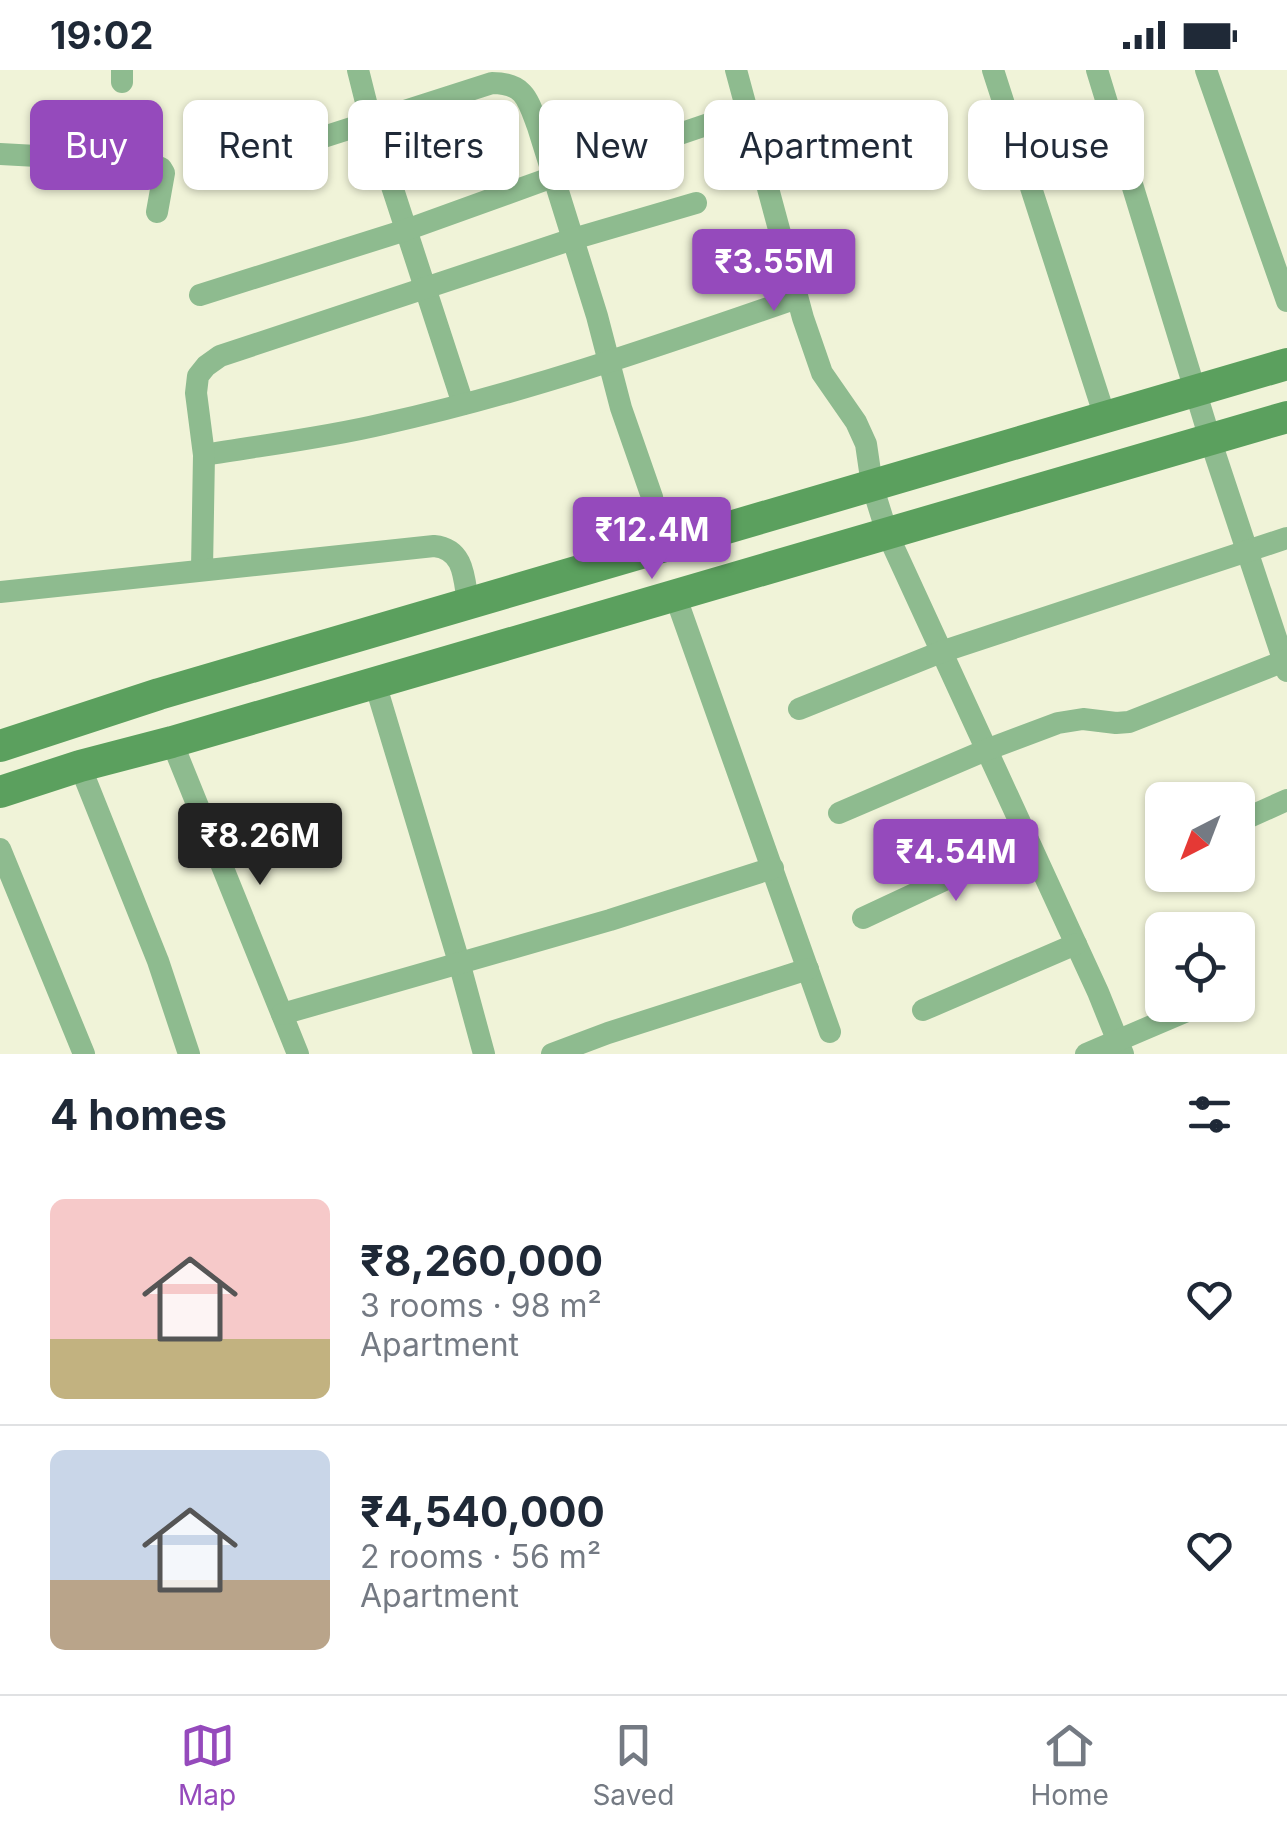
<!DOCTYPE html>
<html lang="en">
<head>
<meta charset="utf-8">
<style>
	:root { --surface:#fff; --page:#f6f6f7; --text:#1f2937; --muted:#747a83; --line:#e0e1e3; --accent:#954abc }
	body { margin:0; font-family:Inter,sans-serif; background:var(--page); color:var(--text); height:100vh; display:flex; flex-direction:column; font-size:38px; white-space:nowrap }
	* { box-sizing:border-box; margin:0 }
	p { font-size:32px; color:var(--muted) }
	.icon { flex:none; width:55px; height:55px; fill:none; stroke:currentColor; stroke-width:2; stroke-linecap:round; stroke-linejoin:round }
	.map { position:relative; height:984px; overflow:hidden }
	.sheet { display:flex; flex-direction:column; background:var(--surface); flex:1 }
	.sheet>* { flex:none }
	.banner { position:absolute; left:30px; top:30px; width:1228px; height:90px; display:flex; gap:20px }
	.needle { width:65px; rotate:222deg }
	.controls { position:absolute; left:1145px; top:712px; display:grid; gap:20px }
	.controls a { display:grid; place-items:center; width:110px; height:110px; border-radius:15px; background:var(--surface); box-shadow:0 2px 8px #0004; font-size:50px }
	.price { position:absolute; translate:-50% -85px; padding:0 22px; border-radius:10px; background:var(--accent); color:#fff; font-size:32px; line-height:65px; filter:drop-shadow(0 2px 5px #0008) }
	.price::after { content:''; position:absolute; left:50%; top:60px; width:30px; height:22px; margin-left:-15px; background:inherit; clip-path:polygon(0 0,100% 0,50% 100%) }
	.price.on { background:#222; color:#fff }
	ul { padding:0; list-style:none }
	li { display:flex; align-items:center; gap:30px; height:250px; padding:0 50px }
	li+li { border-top:2px solid var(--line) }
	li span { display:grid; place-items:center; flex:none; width:280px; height:200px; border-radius:15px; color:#555 }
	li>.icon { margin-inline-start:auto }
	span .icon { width:120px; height:120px; fill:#fffc; stroke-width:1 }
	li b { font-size:42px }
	h2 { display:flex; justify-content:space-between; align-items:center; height:120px; padding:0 50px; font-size:42px }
	.tag { padding:0 35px; border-radius:15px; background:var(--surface); box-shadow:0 2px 8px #0004; font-size:35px; line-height:90px }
	.tag.on { background:var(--accent); color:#fff }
	.status { display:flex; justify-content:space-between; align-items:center; height:70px; padding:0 50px; background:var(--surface); direction:ltr }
	.status svg { height:28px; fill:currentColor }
	.menu { display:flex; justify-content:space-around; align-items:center; height:140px; border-top:2px solid var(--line); background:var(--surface); font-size:28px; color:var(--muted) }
	.menu a { display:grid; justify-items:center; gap:5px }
	.menu .on { color:var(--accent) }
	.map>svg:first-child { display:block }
</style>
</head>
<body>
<div class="status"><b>19:02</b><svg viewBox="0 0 49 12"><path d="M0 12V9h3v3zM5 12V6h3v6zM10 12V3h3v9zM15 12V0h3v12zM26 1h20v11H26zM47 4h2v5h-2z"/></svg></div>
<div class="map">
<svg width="1287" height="984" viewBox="0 0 1287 984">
	<rect width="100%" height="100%" fill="#f0f3d8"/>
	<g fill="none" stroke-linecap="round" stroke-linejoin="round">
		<g stroke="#8ebb8f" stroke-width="22">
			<path d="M122,0V12"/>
			<path d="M358,0L371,52L463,334"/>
			<path d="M736,0L803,248L822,303L856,352L866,374L872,415L887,463L1098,922L1123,984"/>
			<path d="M993,0L1105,347"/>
			<path d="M1097,0L1210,369L1287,601"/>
			<path d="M1206,0L1287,231"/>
			<path d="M0,84L147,92L161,98L164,103L157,142"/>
			<path d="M233,96L492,13C525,13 528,30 538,57L597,246L621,338L652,427L661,477"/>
			<path d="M200,225L406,160L553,107L747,41"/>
			<path d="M204,385C264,375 324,368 383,354C524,323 661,275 797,228"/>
			<path d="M202,499L204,385L196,323L198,306L206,296L220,286L573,169L696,133"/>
			<path d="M0,522L434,476C465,479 464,509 468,533"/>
			<path d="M675,525L830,962"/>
			<path d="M375,613L459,892L484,984"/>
			<path d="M799,639L941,582L1287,468"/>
			<path d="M172,672L298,984"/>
			<path d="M80,696L158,891L189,984"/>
			<path d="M839,743L986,680L1058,653L1083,649L1116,653L1129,652L1287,590"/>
			<path d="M1238,752L1287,730"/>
			<path d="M0,779L84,984"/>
			<path d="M863,848L1028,771"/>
			<path d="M1238,920L1240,919"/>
			<path d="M923,940L1076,874"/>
			<path d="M282,944L610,850L773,798"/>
			<path d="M552,984L608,963L808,899"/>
			<path d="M1086,984L1201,935"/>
		</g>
		<g stroke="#5ba05e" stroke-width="32">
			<path d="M0,676L159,624L1287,294"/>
			<path d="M0,722L80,696L172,672L1287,347"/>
		</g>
	</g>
</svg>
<div class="controls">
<a><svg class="needle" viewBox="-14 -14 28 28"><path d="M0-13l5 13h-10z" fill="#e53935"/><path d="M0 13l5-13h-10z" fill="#747a83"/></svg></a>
<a><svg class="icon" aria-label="locate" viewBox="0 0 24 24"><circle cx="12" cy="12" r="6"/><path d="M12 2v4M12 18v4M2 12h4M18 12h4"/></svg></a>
</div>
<b class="price" style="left:774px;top:244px">₹3.55M</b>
<b class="price" style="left:652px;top:512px">₹12.4M</b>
<b class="price on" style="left:260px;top:818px">₹8.26M</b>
<b class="price" style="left:956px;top:834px">₹4.54M</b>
<div class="banner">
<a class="tag on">Buy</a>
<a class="tag">Rent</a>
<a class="tag">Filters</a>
<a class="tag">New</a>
<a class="tag">Apartment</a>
<a class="tag">House</a>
</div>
</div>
<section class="sheet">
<h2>4 homes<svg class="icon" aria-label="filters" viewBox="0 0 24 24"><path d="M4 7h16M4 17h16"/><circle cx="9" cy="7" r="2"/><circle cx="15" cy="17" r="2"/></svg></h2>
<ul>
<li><span style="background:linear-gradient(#f6c9c9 70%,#c2b280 0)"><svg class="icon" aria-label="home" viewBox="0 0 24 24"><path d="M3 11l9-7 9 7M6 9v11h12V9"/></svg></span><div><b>₹8,260,000</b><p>3 rooms · 98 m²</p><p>Apartment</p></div><svg class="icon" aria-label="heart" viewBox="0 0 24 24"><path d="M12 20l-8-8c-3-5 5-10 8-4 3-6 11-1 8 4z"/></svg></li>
<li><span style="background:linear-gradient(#c9d6e8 65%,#b9a48a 0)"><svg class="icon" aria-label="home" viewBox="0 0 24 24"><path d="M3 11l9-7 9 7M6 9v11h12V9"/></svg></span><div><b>₹4,540,000</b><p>2 rooms · 56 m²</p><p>Apartment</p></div><svg class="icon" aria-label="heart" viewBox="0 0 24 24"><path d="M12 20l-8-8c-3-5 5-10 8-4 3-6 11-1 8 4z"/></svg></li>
</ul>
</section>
<nav class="menu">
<a class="on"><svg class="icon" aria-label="map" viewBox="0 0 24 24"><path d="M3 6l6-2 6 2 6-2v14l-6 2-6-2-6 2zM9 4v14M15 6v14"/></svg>Map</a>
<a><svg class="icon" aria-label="saved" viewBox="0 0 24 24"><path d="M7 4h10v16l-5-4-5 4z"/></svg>Saved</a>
<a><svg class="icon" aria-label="home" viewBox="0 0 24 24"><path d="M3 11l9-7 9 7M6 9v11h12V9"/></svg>Home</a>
</nav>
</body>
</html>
